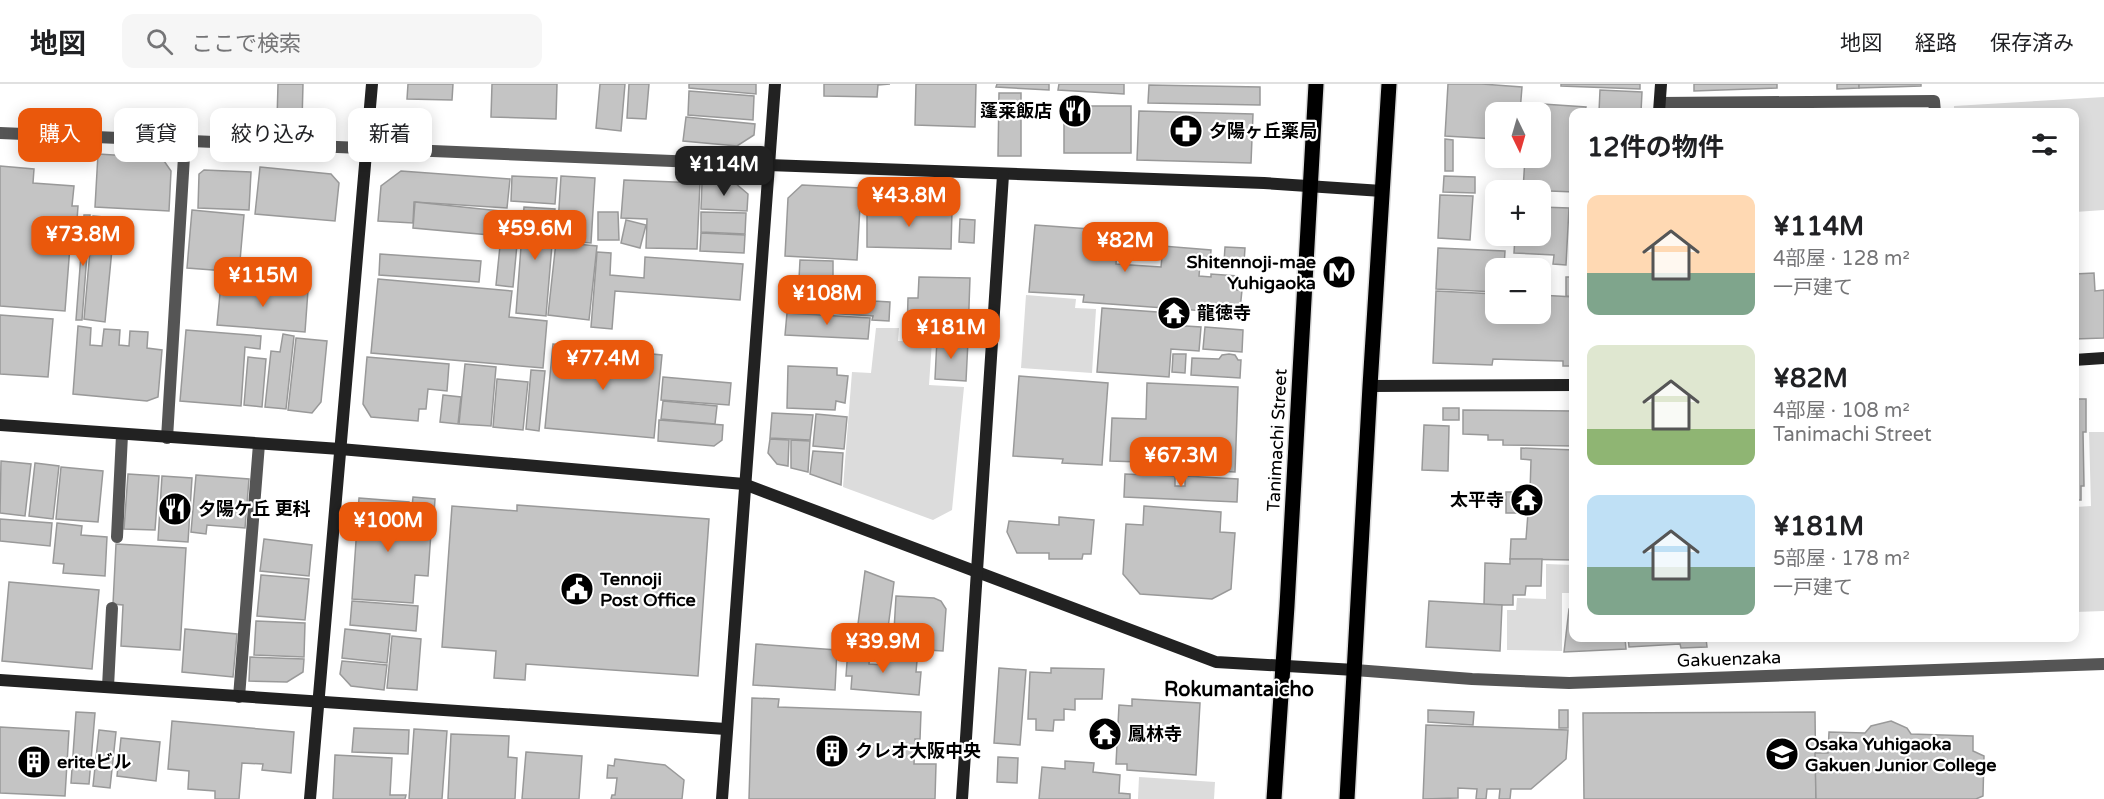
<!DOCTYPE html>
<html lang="ja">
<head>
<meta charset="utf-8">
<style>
	:root { --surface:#fff; --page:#f6f6f6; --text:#202124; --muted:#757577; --line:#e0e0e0; --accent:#ea580c }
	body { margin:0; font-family:"Varela Round","Noto Sans JP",sans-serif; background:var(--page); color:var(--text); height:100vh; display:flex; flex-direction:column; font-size:22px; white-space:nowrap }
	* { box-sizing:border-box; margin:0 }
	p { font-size:20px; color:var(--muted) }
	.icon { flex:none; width:33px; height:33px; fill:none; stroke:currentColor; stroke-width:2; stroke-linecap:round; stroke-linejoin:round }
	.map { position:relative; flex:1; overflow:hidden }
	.drawer { position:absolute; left:1569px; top:24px; width:510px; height:534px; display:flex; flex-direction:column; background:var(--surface); border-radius:12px; box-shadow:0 3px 15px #0003 }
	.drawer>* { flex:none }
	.hud { position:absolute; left:18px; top:24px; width:570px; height:54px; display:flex; gap:12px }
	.needle { width:39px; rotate:175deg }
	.fabs { position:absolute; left:1485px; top:18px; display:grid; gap:12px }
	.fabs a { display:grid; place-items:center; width:66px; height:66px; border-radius:12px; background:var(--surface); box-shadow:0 3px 15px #0003; font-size:30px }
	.price { position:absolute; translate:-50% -51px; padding:0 14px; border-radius:12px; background:var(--accent); color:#fff; font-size:20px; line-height:39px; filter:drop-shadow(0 2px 3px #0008) }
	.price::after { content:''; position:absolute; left:50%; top:36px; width:18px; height:14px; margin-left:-9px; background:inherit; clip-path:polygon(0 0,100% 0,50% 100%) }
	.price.on { background:#222; color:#fff }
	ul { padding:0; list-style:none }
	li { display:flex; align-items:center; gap:18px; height:150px; padding:0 18px }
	li span { display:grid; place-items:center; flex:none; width:168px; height:120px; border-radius:12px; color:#555 }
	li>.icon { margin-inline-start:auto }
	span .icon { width:72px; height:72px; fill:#fffc; stroke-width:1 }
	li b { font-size:26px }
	h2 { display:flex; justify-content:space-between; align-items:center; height:72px; padding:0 18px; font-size:26px }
	.chip { padding:0 21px; border-radius:12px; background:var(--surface); box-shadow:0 3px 15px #0003; font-size:21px; line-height:54px }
	.chip.on { background:var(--accent); color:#fff }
	header { display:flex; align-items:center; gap:36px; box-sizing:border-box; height:84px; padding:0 30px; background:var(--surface); border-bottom:2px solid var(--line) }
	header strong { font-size:28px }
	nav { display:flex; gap:33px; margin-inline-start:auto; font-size:21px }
	.search { width:420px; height:54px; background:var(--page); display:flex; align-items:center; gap:15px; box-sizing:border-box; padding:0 21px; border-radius:12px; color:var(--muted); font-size:22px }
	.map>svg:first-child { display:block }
</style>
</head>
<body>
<header>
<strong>地図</strong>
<div class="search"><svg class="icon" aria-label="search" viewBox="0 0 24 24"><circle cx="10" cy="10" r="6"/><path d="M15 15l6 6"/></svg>ここで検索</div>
<nav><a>地図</a><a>経路</a><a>保存済み</a></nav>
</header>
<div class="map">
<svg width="2104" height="715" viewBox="0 0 2104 715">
	<rect width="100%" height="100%" fill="#fff"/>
	<g fill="#dcdcdc">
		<path d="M2104,13V126L2075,128L2074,28H1954V22Z"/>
		<path d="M1026,211L1076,215L1075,224L1096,225L1092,289L1021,284Z"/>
		<path d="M876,244H899L898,257H932L929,301L964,303L952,426L933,436L843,403L852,288L871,289Z"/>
		<path d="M2089,348H2104V527L2075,528V423L2091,422Z"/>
		<path d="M1546,480L1573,481V509H1562V567L1507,566V526H1516L1517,514L1546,515Z"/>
		<path d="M1139,693L1215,698L1214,715H1138Z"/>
	</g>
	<g fill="#c4c4c4" stroke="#999" stroke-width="1.5">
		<path d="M278,0H303L302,38L277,37Z"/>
		<path d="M408,0H453L452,16L407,15Z"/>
		<path d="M492,0H557L556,35L491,33Z"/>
		<path d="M600,0H625L621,47L596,44Z"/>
		<path d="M629,0H649L646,35L627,34Z"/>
		<path d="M689,0H756V10L689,4Z"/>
		<path d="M824,0H890L878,1L877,13L824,12Z"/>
		<path d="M916,0H976L975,43L915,41Z"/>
		<path d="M997,0H1049V6L996,3Z"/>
		<path d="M1059,0H1124V10L1058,6Z"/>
		<path d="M1448,0H1482L1522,3L1520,28H1496V55L1445,52Z"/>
		<path d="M1561,0H1640V5L1561,2Z"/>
		<path d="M1694,0H1777V4L1694,7Z"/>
		<path d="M1837,0H1859V4L1837,5Z"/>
		<path d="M1859,0H1921V2L1859,4Z"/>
		<path d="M1149,1L1260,3V21L1148,19Z"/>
		<path d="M1600,6L1642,8L1641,28H1599Z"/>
		<path d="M689,7L754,12L753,36L688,31Z"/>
		<path d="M999,9H1021V72H998Z"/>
		<path d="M1528,19L1586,23L1585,28H1574V108L1523,106L1525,74H1540V28H1528Z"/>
		<rect x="1064" y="22" width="67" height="47"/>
		<path d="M1139,27L1253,30L1251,79L1137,76Z"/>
		<path d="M686,33L755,40L754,51L737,62L683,57Z"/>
		<path d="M1445,55L1453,56V87H1445Z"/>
		<path d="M98,70L162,74L171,87L169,127L95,123Z"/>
		<path d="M0,82L34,85L33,99L74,102L72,122H78L76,150L71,149L65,227L0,222Z"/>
		<path d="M260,83L331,90L339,99L335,137L255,130Z"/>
		<path d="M204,86L251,88L249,126L198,124L199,90Z"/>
		<path d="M401,87L510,95L507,124L414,118L413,139L378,137L381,102Z"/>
		<path d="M512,92L557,94L555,120L511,117Z"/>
		<path d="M561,92L595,94L591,159L557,156Z"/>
		<path d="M1444,92L1475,93V109L1443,108Z"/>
		<path d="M624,96L700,99L697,165L646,164L647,135L621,134Z"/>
		<path d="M702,99H735L748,110L747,127L701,125Z"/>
		<path d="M802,101L861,104L857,176L785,172L788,114Z"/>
		<path d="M1440,111L1473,112L1470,156L1438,154Z"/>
		<path d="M415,118L520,129L513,203L496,201L501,152L413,144Z"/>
		<path d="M524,123L555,125L546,232L516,229Z"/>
		<path d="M1540,123L1569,124L1566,181L1553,180L1554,171L1514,169L1515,152H1540Z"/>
		<path d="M867,124L952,126L951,165L867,163Z"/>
		<path d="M192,126L244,131L239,188L187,184Z"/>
		<path d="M598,128H618L619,156H598Z"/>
		<path d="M701,128L746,129L745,150L701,148Z"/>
		<path d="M84,131H90L82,236H76Z"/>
		<path d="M93,132L115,134L105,238L84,235Z"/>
		<path d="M960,135L975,136L974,159L959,158Z"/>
		<path d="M626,136L646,141L640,164L621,159Z"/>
		<path d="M1035,141L1118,147L1116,180L1161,183L1163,162L1211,166L1210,181L1200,180L1199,192L1211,193V190L1238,192L1237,206H1242L1240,226L1205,221V227L1083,218L1084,211L1029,208Z"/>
		<path d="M701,149L745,151L744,169L700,167Z"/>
		<path d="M556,158L597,162L589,236L548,231Z"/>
		<path d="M1225,163L1245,164L1244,179L1224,178Z"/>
		<path d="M1438,164L1505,167L1504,184H1496V208L1436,205Z"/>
		<path d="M597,168L611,169L610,191L644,194L645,173L743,180L740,216L615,207L612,245L591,243Z"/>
		<path d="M380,170L481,177L479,198L379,191Z"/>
		<path d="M800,176L833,177V197L799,195Z"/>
		<path d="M2094,189L2095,207L2104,206V254L2074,255V190Z"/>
		<path d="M919,193L970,194L968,251L907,249L908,214H918Z"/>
		<path d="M1566,193H1574V213L1566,212Z"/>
		<path d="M378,195L512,207L509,233L547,237L543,284L371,269Z"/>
		<path d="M829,198L875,201L874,217L890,218L889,237L872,236L873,232L827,229Z"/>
		<path d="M221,199L308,206L305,248L217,241Z"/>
		<path d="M781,201L827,204L826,223L780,221Z"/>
		<path d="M1436,207L1496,210V230H1540V211L1574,213V282H1563V277L1493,275L1492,281L1433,279Z"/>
		<path d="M1102,224L1171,229L1170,241L1201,243L1199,267L1171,265L1169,293L1097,288Z"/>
		<path d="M787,229L870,234L868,255L785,251Z"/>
		<path d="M0,231L53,235L48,293L0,290Z"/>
		<path d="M78,242L91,244L90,261L102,262L104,245L120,246L119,261L129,262L130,247L148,248L147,264L162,266L158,313L147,317L73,310Z"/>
		<path d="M1205,243L1243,246L1242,268L1203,265Z"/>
		<path d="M186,246L261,252L260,265L245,263L241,322L180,317Z"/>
		<path d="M283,250L294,252L286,325L265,323L271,267L280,268Z"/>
		<path d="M296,254L327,257L321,318L312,329L288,326Z"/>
		<path d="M937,255L968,257L966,297L935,295Z"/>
		<path d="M553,260L662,271L654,354L545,344Z"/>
		<path d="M1173,270H1186L1185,289L1172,288Z"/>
		<path d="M1229,270L1235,271L1238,276H1241L1240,294L1191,291L1192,274L1219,275L1222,271Z"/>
		<path d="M248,273L266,275L262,323L244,321Z"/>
		<path d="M367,273L449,280L447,307L428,305L426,325H419L418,337L371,333L363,320Z"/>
		<path d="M465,280L496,283L491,342L459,340Z"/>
		<path d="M788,282L837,284V291L848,292L845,319L836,317L835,326L787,324Z"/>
		<path d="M531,286L545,287L539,347L526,345Z"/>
		<path d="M1019,292L1108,299L1102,381L1062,379L1063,375L1013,372Z"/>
		<path d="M663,293L731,299L729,321L661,316Z"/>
		<path d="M497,295L528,298L523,346L493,343Z"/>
		<path d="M1147,299L1238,303L1235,388L1139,383L1140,378L1110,377L1112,334L1146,335Z"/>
		<path d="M443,311L461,313L458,340L440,338Z"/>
		<path d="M2074,315H2086V348H2083L2084,402H2081V416H2074Z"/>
		<path d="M663,317L717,322L715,340L661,335Z"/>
		<rect x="1443" y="324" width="16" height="12"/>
		<path d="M1463,326L1574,327V362L1503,361V356H1488V351L1463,350Z"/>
		<path d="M772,329L813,331L810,356L770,354Z"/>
		<path d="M816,330L847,333L844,365L813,362Z"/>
		<path d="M659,336L723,341L722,356L714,362L658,357Z"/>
		<path d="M1424,341L1449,342L1448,387L1422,386Z"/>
		<path d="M770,355L789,356L788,382L777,380L768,369Z"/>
		<path d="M791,356L810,357L808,388L791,384Z"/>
		<path d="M1521,364L1574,366V476L1510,475L1511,455H1526L1528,429H1506V408H1530L1531,376L1521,375Z"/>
		<path d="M813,367L843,369L841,401L810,390Z"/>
		<path d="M1,377L31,380L25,432L0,429Z"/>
		<path d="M35,379L59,382L53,435L29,432Z"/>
		<path d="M61,383L103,387L98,438L56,435Z"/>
		<path d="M128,390L159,392L155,446L124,445Z"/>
		<path d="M1125,390L1175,392V402H1185V392L1238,395L1237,418L1124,413Z"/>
		<path d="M196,391L249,395L245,444L207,441L206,450L191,448Z"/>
		<path d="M162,392L192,394L188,458L158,456Z"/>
		<path d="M413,413L435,415L433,446L410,443Z"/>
		<path d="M359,414L409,418L407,447L431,448L428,492L415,491L413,519L352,515Z"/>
		<path d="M517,421L709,435L698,592L526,580L525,596L494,594L496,567L442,563L452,422L517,427Z"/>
		<path d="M1144,422L1221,428L1220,448L1235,449L1231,505L1212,515L1140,510L1123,490L1126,440L1143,441Z"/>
		<path d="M1059,433L1094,436L1091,470H1083L1082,475H1049V469H1017L1007,448L1009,437L1059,441Z"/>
		<path d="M0,435L52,439L50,462L0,457Z"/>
		<path d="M57,439L82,442L81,451L107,453L105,492L63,489L64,480L53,479Z"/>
		<path d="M264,455L312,461L309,492L260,487Z"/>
		<path d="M116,460L186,464L180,566L121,562L123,521L113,520Z"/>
		<path d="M1510,475H1542L1541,502H1526L1525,511H1513V521H1484L1485,479L1510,480Z"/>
		<path d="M865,487L894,498L888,544L858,540Z"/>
		<path d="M261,491L309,495L305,536L257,532Z"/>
		<path d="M9,498L99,506L92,585L2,577Z"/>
		<path d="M896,512L934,514L941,517L946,525L943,567L893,564Z"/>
		<path d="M352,517L418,522L416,547L350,541Z"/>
		<path d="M1429,517L1502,521L1500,567L1426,563Z"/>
		<path d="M1569,525H1574V554H1625L1626,565L1564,568Z"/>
		<path d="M256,537L305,539L304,573L254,571Z"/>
		<path d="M185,545L237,550L233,593L182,588Z"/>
		<path d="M345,545L390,550L387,579L342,574Z"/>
		<path d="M392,552L421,555L417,606L387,604Z"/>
		<path d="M1628,554H1706L1707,563L1681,564L1680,560L1629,563Z"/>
		<path d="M756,560L837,566L835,606L753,601Z"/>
		<path d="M848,565L870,567L869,580L884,581L885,575L917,577L916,588H921L919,611L851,605L852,592H846Z"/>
		<path d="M250,573L304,575L303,588L287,598L249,597Z"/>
		<path d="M342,577L387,581L384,606L351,602L340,590Z"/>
		<path d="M999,584L1026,586L1020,661L994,659Z"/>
		<path d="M1051,584L1104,585L1102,615H1075V626L1064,625V636H1054L1053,647L1036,646V635H1028L1030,588L1051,589Z"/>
		<path d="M752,614L779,615L778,623L921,628L920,655H915L914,680H936L935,715H749Z"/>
		<path d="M1132,615L1200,619L1196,691L1127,686V680H1116L1119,621L1132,622Z"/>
		<path d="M1428,626L1474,628L1473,641L1428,638Z"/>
		<rect x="1559" y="626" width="9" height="18"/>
		<path d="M76,628L95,629L89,700L71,699Z"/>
		<path d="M1815,628L1816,715H1584L1583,629Z"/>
		<path d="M172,637L294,648L291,689L262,686L263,680L242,679L239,715H215V707L188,705L189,687L168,685Z"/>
		<path d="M1891,637L1907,644L1911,650L1973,652V667L1984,672L1983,712L1976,715H1816L1815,669H1828L1829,648L1865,649L1871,642Z"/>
		<path d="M1426,641L1568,646L1566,675L1531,705H1511L1510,715H1499L1500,705H1487L1486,715H1476L1477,705L1458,704V714L1423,715Z"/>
		<path d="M0,643L69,647L65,712L0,709Z"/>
		<path d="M354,644L409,646L408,670L352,668Z"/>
		<path d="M414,645L447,647L442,715H409Z"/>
		<path d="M99,646L116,648L110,704L93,702Z"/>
		<path d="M451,650L509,652L508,673L517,674L515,715H448Z"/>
		<path d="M121,654L160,658L156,697L117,692Z"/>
		<path d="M526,668L582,672L579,715H522Z"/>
		<path d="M335,671L392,674L390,711H406L405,715H333Z"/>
		<path d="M998,673L1018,674L1017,699L997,698Z"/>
		<path d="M615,675L665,681L684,696L682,715H611L612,711H615L617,694H607L608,681L614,682Z"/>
		<path d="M1065,677L1094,679L1093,688L1120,691L1119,709L1130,710V715H1039L1042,683L1065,685Z"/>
	</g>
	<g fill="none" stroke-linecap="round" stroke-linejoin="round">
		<defs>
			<g id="primary">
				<path d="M1274,715L1287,522L1316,0"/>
				<path d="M1347,715L1370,302L1389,0"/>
			</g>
		</defs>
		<use href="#primary" stroke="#dbdbdb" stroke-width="18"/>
		<g stroke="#555" stroke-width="12">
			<path d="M117,453L122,351"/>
			<path d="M108,603L112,524"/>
		</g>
		<g stroke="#555" stroke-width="12">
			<path d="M1660,19L1934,17L1935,28"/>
			<path d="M0,49L768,81"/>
			<path d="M167,354L185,56"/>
			<path d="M1355,586L1472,595L1569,599L2104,580"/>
			<path d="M239,613L259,360"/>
		</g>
		<g stroke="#222" stroke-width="12">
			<path d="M1659,28L1661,0"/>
			<path d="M768,81L1264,99L1382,107"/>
			<path d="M2074,276L2104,274"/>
			<path d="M1370,302L1574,301"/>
			<path d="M0,341L340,365L744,400L1216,578L1355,586"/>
			<path d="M0,596L726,645"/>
			<path d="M310,715L372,0"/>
			<path d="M722,715L775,0"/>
			<path d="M962,715L1003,91"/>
		</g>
		<use href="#primary" stroke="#000" stroke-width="15"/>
	</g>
	<defs>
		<symbol id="restaurant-disc" viewBox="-11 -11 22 22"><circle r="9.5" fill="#000" stroke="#fff"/><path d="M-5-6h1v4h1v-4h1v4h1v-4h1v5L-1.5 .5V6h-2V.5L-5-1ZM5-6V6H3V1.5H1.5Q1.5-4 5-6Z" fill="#fff"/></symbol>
		<symbol id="pharmacy-disc" viewBox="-11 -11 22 22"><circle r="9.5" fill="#000" stroke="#fff"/><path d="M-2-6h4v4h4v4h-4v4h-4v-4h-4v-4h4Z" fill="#fff"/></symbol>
		<symbol id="metro-disc" viewBox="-11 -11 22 22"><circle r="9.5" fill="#000" stroke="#fff"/><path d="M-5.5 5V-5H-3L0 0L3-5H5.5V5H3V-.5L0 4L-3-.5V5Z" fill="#fff"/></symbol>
		<symbol id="temple-disc" viewBox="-11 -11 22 22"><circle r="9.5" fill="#000" stroke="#fff"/><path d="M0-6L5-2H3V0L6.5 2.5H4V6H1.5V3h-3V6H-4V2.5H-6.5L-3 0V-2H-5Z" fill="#fff"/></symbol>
		<symbol id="civic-disc" viewBox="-11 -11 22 22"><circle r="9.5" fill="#000" stroke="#fff"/><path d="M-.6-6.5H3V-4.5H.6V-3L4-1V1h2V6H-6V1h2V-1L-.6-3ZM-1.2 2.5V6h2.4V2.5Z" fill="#fff"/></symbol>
		<symbol id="building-disc" viewBox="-11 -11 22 22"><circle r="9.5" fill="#000" stroke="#fff"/><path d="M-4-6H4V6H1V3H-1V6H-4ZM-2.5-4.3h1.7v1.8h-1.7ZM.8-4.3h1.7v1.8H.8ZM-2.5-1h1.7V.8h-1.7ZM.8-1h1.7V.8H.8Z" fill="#fff"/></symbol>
		<symbol id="university-disc" viewBox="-11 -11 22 22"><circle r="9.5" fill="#000" stroke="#fff"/><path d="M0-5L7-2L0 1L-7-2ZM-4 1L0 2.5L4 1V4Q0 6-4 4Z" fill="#fff"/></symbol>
	</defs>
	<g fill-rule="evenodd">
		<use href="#restaurant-disc" x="1056" y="8" width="38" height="38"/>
		<use href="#pharmacy-disc" x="1167" y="28" width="38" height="38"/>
		<use href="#metro-disc" x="1320" y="169" width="38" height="38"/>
		<use href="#temple-disc" x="1155" y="210" width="38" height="38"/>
		<use href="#temple-disc" x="1508" y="397" width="38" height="38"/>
		<use href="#restaurant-disc" x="156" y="406" width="38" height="38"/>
		<use href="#civic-disc" x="558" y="486" width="38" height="38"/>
		<use href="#temple-disc" x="1086" y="631" width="38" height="38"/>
		<use href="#building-disc" x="813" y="648" width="38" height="38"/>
		<use href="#university-disc" x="1763" y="651" width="38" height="38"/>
		<use href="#building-disc" x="15" y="659" width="38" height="38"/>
	</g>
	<g text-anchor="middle" stroke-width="4.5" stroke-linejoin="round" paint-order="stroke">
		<g font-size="18" font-weight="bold" fill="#000" stroke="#fff" text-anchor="start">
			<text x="1052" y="33" text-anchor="end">蓬莱飯店</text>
			<text x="1209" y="53">夕陽ヶ丘薬局</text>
			<text x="1316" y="184" text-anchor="end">Shitennoji-mae<tspan x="1316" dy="21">Yuhigaoka</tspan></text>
			<text x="1197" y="235">龍徳寺</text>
			<text x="1504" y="422" text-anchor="end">太平寺</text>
			<text x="198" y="431">夕陽ケ丘 更科</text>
			<text x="600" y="501">Tennoji<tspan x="600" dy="21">Post Office</tspan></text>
			<text x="1128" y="656">鳳林寺</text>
			<text x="1805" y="666">Osaka Yuhigaoka<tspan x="1805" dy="21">Gakuen Junior College</tspan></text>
			<text x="855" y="673">クレオ大阪中央</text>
			<text x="57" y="684">eriteビル</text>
		</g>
		<g font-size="18" fill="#000" stroke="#fff">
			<text transform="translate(1277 356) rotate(-87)" y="6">Tanimachi Street</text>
			<text transform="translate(1729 575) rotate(-2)" y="6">Gakuenzaka</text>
		</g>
		<g font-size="20" font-weight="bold" fill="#000" stroke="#fff">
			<text x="1239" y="612">Rokumantaicho</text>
		</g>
	</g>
</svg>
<div class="fabs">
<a><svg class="needle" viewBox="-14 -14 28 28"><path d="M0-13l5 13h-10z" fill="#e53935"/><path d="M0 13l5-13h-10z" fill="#757577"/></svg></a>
<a>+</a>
<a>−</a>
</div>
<b class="price on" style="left:724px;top:113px">¥114M</b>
<b class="price" style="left:909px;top:144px">¥43.8M</b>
<b class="price" style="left:535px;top:177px">¥59.6M</b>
<b class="price" style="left:83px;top:183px">¥73.8M</b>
<b class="price" style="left:1125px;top:189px">¥82M</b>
<b class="price" style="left:263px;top:224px">¥115M</b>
<b class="price" style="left:827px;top:242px">¥108M</b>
<b class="price" style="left:951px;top:276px">¥181M</b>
<b class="price" style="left:603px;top:307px">¥77.4M</b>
<b class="price" style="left:1181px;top:404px">¥67.3M</b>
<b class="price" style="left:388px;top:469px">¥100M</b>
<b class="price" style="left:883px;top:590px">¥39.9M</b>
<div class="hud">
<a class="chip on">購入</a>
<a class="chip">賃貸</a>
<a class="chip">絞り込み</a>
<a class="chip">新着</a>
</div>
<section class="drawer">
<h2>12件の物件<svg class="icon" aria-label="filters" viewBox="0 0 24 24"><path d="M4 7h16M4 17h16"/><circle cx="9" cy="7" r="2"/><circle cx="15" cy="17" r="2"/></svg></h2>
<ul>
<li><span style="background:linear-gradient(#ffd9b3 65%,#7fa58c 0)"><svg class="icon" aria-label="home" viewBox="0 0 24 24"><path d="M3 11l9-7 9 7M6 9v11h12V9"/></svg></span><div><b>¥114M</b><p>4部屋 · 128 m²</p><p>一戸建て</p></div></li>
<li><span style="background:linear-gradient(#dfe7d0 70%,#8fb573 0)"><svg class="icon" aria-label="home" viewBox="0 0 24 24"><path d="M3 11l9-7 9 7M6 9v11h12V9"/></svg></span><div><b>¥82M</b><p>4部屋 · 108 m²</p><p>Tanimachi Street</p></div></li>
<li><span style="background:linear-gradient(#bfe0f5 60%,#7fa58c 0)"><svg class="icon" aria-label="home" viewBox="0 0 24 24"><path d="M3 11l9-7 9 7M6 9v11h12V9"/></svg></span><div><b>¥181M</b><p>5部屋 · 178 m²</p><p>一戸建て</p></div></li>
</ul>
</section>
</div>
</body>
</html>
